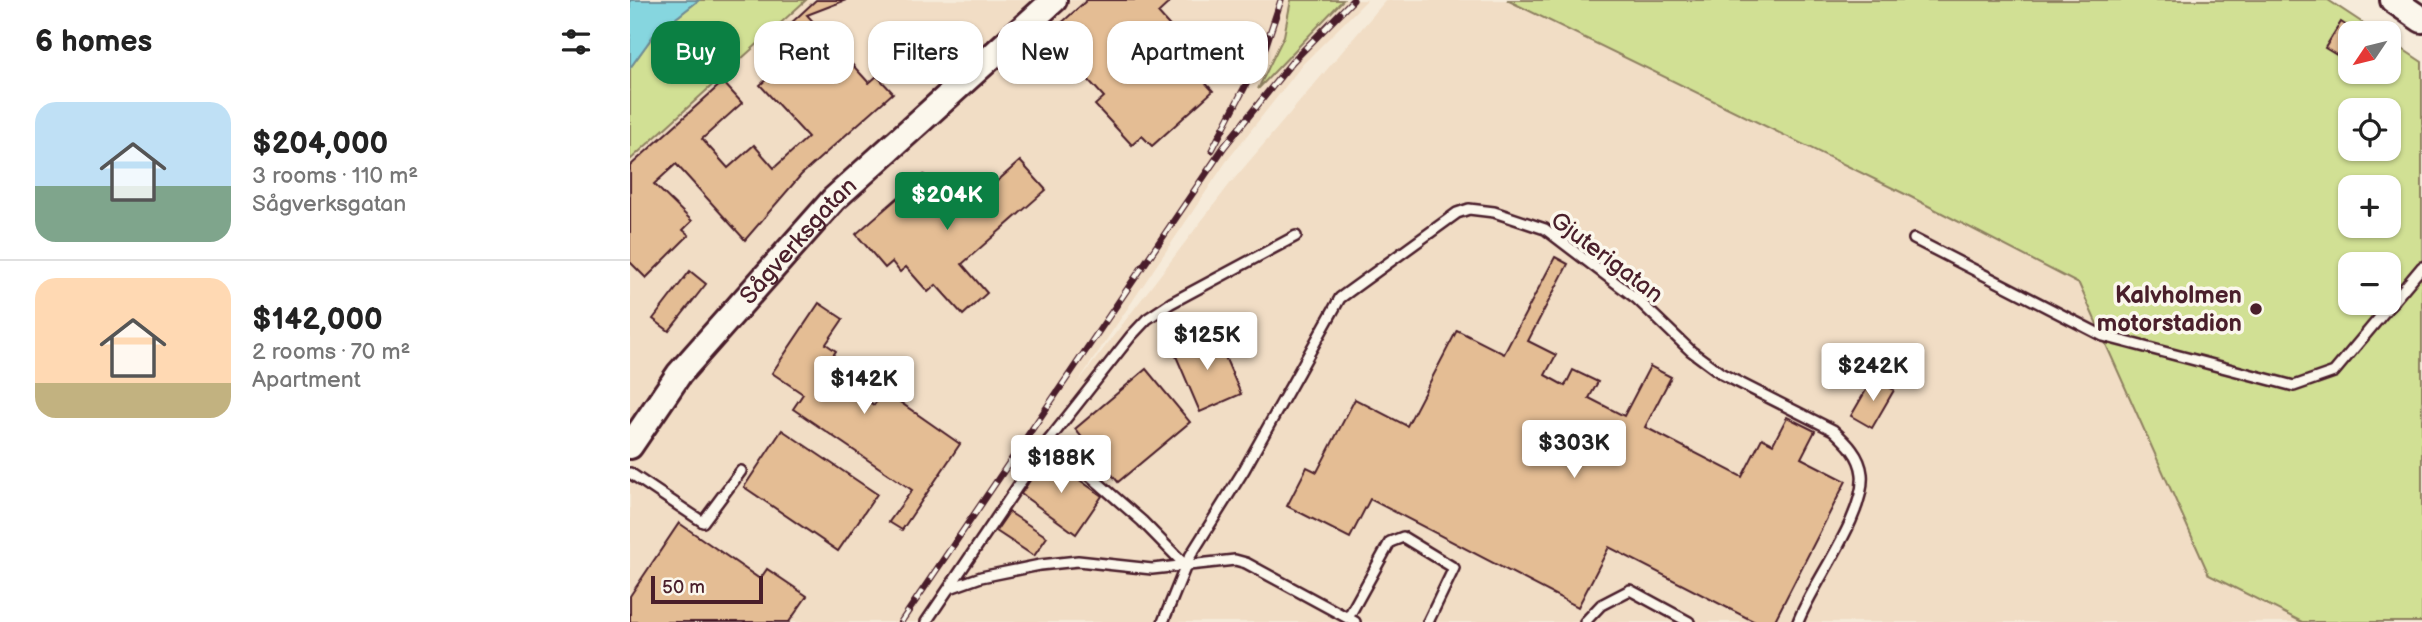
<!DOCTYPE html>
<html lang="en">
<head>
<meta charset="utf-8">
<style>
	:root { --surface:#fff; --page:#f6f6f6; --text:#222; --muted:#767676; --line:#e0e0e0; --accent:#0b8043 }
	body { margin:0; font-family:"Balsamiq Sans",sans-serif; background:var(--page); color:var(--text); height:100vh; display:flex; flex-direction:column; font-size:26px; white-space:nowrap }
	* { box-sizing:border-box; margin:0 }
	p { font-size:23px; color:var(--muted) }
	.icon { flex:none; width:38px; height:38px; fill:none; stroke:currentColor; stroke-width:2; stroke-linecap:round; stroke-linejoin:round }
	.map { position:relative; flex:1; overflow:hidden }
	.drawer { display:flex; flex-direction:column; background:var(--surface); width:630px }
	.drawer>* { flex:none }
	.guide { position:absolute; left:21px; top:21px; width:665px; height:63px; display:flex; gap:14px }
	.needle { width:46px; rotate:235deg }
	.buttons { position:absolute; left:1708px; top:21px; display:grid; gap:14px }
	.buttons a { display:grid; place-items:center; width:63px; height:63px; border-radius:14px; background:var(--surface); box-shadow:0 2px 5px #0004; font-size:35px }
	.scale { position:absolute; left:21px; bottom:18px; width:112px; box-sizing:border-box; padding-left:7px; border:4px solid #4a1f2b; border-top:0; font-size:19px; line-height:24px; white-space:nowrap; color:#4a1f2b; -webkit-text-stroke:5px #fbf7ec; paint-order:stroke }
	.price { position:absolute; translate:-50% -60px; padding:0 16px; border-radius:7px; background:#fff; color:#222; font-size:23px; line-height:46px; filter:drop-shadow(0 2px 4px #0008) }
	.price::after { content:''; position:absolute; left:50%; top:42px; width:21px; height:16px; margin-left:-10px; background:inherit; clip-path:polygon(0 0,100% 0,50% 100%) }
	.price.selected { background:var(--accent); color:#fff }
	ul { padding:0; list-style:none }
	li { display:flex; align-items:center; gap:21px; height:175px; padding:0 35px }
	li+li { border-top:2px solid var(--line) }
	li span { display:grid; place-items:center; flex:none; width:196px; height:140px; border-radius:21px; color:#555 }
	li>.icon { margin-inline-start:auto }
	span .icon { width:84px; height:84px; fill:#fffc; stroke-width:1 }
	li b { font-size:30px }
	h2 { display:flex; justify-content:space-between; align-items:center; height:84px; padding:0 35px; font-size:30px }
	.chip { padding:0 24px; border-radius:21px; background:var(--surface); box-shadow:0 2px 5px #0004; font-size:24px; line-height:63px }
	.chip.selected { background:var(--accent); color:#fff }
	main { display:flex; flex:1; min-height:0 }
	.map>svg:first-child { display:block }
</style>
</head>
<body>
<main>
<section class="drawer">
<h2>6 homes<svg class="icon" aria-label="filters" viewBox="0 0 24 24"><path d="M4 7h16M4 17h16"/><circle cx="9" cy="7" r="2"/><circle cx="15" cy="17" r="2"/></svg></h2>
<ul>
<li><span style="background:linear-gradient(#bfe0f5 60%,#7fa58c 0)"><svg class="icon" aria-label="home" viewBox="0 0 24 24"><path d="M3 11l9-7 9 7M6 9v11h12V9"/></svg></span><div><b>$204,000</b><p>3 rooms · 110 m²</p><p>Sågverksgatan</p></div></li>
<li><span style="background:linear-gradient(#ffd9b3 75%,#c2b280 0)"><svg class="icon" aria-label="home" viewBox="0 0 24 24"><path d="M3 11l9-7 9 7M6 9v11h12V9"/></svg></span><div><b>$142,000</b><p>2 rooms · 70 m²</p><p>Apartment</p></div></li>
</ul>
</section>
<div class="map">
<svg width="1792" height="622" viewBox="0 0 1792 622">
	<rect width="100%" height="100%" fill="#f6ebda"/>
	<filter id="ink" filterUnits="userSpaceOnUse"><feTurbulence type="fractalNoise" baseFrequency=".0143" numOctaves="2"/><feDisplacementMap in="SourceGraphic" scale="14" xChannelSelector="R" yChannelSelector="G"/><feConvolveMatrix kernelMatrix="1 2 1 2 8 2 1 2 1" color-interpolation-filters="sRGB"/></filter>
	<g filter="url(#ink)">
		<path fill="#f1ddc5" d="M176,0H661L654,36L630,86L713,0H737L673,64L596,162L446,385L599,185L756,0H877L1281,197L1449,284L1579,575L1672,622H0V160Z"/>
		<g fill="#d1e094" stroke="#8e8060" stroke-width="2" fill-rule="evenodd">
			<path d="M69,0H176L0,160V68L23,36Z"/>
			<path d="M661,0H713L628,89L654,36Z"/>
			<path d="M877,0H1698L1748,33H1720V72H1759V40L1792,62V622H1672L1579,575L1449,284L1281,197ZM1720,110H1759V149H1720ZM1720,187H1759V226H1720ZM1720,264H1759V303H1720Z"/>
		</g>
		<path fill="#86d6df" stroke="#6e8d97" stroke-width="2" d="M0,0H69L23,36L0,68Z"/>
		<g fill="#e4bd94" stroke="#4a1f2b" stroke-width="2">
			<path d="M186,0H216L177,15L239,83L247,76L263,93L171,175L115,240L46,164L24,184L62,221L53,230L59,235L16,278L0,262V166L93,82L112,103L72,139L98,168L124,145L144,168L178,137L130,85L148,69L131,51Z"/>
			<path d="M457,0H542L528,13L554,42L545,50L583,91L522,146L512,136L502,145L465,105L474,97L418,35Z"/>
			<path d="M1711,22L1720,28V63L1695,48Z"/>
			<path d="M390,161L416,190L332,264L357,293L333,315L306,285L298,292L276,267L270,272L262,262L255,268L226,234L294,175L329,215Z"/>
			<path d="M925,257L938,264L898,341L926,355L915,375L935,386L943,370L968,382L959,398L994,416L1020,366L1041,377L1015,427L1112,477L1132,438L1143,444L1157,417L1185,431L1171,458L1216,481L1144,622H1125L979,547L948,607L740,499L720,538L657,506L677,467L687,472L725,399L777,426L827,330L874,354Z"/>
			<path d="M60,271L76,284L39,331L23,319Z"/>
			<path d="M189,303L213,319L196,344L206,351L193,370L244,405L254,391L330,444L272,530L259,522L282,490L163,409L173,394L142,373Z"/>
			<path d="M584,331L611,394L570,412L543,349Z"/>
			<path d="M516,369L560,422L488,482L445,429Z"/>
			<path d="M1243,378L1264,390L1242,428L1221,416Z"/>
			<path d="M152,430L247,494L208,551L114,487Z"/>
			<path d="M416,456L472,496L446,534L391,494Z"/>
			<path d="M379,512L417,537L404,556L366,531Z"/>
			<path d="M49,523L130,579L137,569L177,596L159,622H0V596Z"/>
		</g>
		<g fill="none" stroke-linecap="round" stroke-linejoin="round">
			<defs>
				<g id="lane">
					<path d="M1284,239L1473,336L1664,386L1704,372L1792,267"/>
					<path d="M419,440L512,521L556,566"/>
					<path d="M0,473L73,522L111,471"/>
					<path d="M320,588L351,577L410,565L448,561L522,569L605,560L616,563L725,622"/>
					<path d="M718,618L760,542L773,537L824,568L798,622"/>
					<path d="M296,622L419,440L501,336L517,319L541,303L666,236"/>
					<path d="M533,622L559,558L614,470L710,298L827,213L839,209L864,212L915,229L1007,299L1061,351L1092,374L1203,430C1217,443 1230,455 1232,474C1236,515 1183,582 1168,622"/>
					<path d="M955,622L971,605L1000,590L1059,622"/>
				</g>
				<g id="secondary">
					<path d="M1763,0L1792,20"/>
					<path id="s1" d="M0,446L49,374L204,199L424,0"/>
				</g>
			</defs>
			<use href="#lane" stroke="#4a1f2b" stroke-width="14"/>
			<use href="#secondary" stroke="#4a1f2b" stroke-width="30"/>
			<use href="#lane" stroke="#fbf7ec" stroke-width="9"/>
			<use href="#secondary" stroke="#fbf7ec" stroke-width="24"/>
			<defs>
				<g id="rail">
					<path d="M582,150L635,48L651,0"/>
					<path d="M271,622L594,147L662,62L723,0"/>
				</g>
			</defs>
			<use href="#rail" stroke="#4a1f2b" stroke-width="7"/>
			<use href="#rail" stroke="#fbf7ec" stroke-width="4.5" stroke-dasharray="13" stroke-linecap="butt"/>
		</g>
	</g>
	<circle fill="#4a1f2b" stroke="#fbf7ec" stroke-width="2.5" cx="1626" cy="309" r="7"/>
	<g text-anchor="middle" stroke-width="7" stroke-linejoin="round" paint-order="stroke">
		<g font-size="24" fill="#4a1f2b" stroke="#fbf7ec">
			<text dy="8" stroke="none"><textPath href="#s1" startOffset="266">Sågverksgatan</textPath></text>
			<text transform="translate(977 257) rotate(37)" y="8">Gjuterigatan</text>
		</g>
		<g font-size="24" font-weight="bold" fill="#4a1f2b" stroke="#fbf7ec" text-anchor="end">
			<text x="1612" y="303">Kalvholmen<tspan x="1612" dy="28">motorstadion</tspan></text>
		</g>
	</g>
</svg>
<div class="buttons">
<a><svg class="needle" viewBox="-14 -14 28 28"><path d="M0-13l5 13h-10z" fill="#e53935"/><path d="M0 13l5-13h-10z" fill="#767676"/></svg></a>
<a><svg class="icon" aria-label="locate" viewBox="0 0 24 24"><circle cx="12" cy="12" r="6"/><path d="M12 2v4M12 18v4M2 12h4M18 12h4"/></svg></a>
<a>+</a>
<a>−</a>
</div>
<div class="scale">50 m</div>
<b class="price selected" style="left:317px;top:232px">$204K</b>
<b class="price" style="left:577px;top:372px">$125K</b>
<b class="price" style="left:1243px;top:403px">$242K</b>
<b class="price" style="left:234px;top:416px">$142K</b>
<b class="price" style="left:944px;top:480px">$303K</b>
<b class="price" style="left:431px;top:495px">$188K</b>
<div class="guide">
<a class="chip selected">Buy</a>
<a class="chip">Rent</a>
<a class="chip">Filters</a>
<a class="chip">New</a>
<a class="chip">Apartment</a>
</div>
</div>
</main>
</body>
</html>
